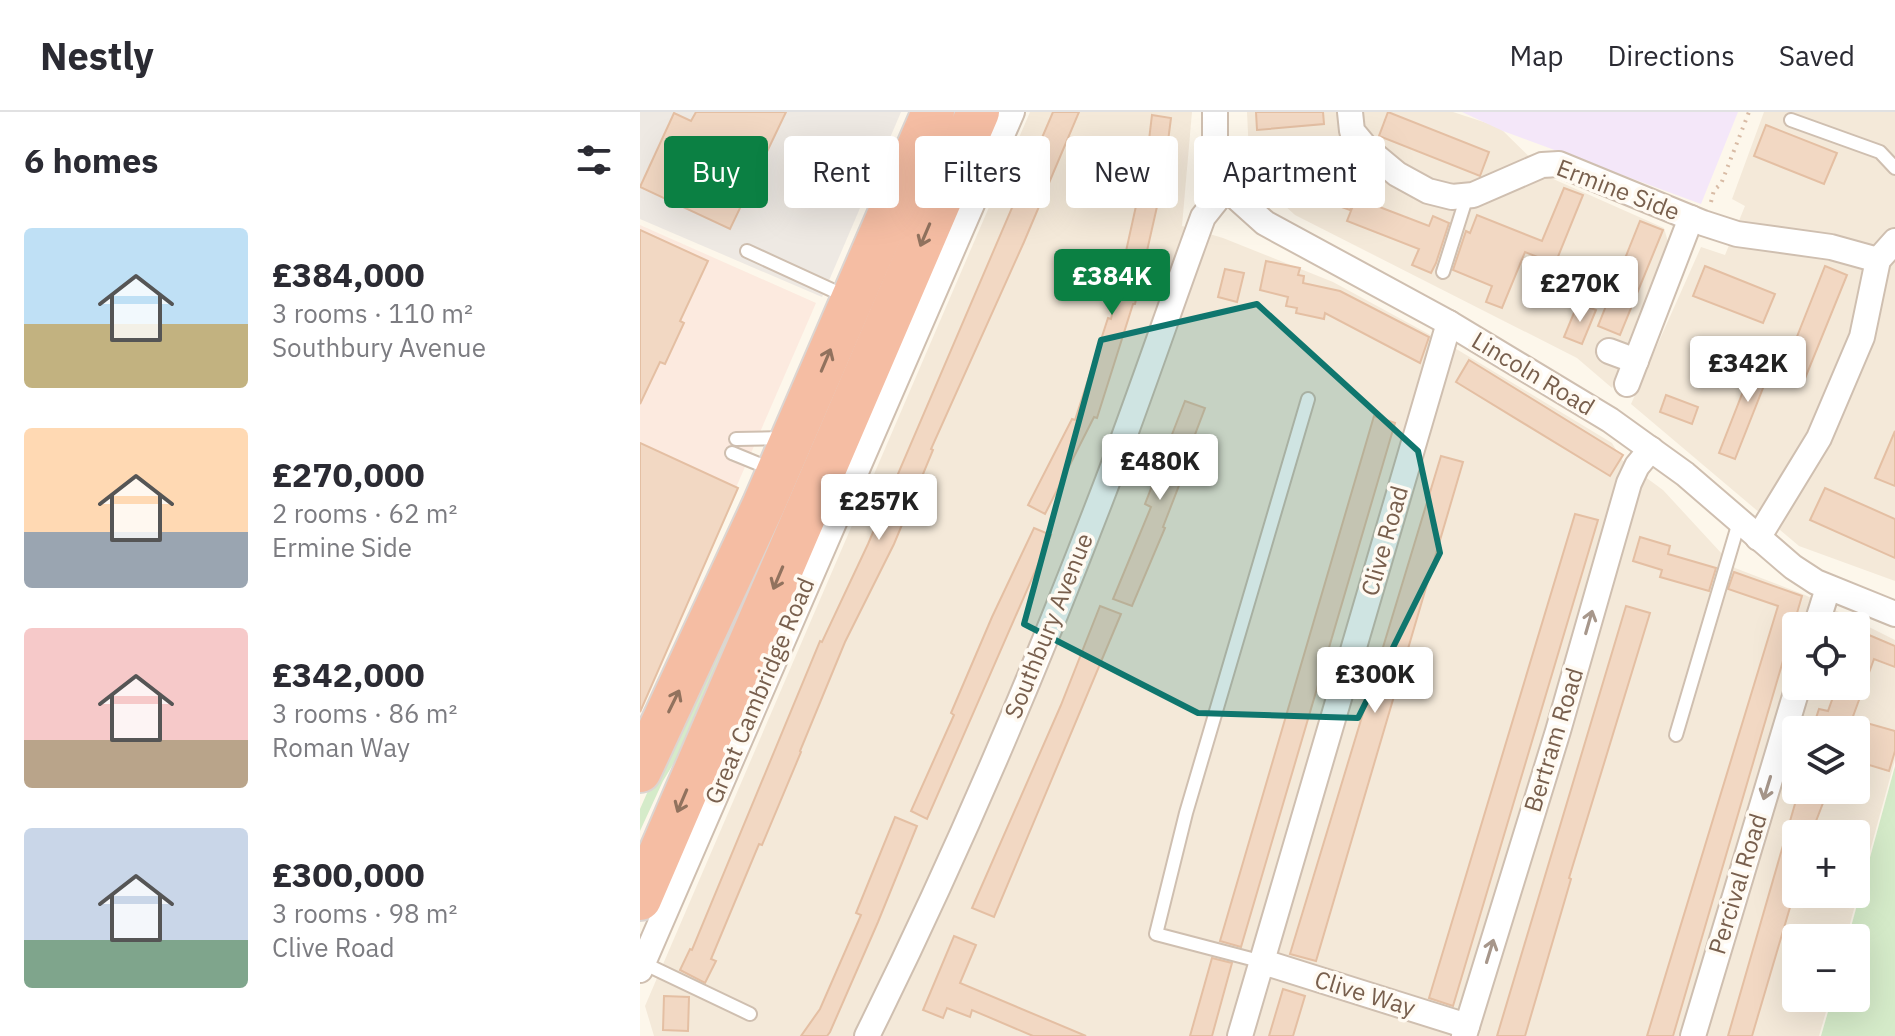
<!DOCTYPE html>
<html lang="en">
<head>
<meta charset="utf-8">
<style>
	:root { --surface:#fff; --page:#f7f7f7; --text:#2b2b33; --muted:#7c7c81; --line:#e1e1e2; --accent:#0b8043 }
	body { margin:0; font-family:"IBM Plex Sans",sans-serif; background:var(--page); color:var(--text); height:100vh; display:flex; flex-direction:column; font-size:30px; white-space:nowrap }
	* { box-sizing:border-box; margin:0 }
	p { font-size:26px; color:var(--muted) }
	.icon { flex:none; width:44px; height:44px; fill:none; stroke:currentColor; stroke-width:2; stroke-linecap:round; stroke-linejoin:round }
	.map { position:relative; flex:1; overflow:hidden }
	.details { display:flex; flex-direction:column; background:var(--surface); width:640px }
	.details>* { flex:none }
	.hud { position:absolute; left:24px; top:24px; width:760px; height:72px; display:flex; gap:16px }
	.tools { position:absolute; left:1142px; top:500px; display:grid; gap:16px }
	.tools a { display:grid; place-items:center; width:88px; height:88px; border-radius:8px; background:var(--surface); box-shadow:0 8px 32px #0002; font-size:40px }
	.price { position:absolute; translate:-50% -68px; padding:0 18px; border-radius:8px; background:#fff; color:#222; font-size:26px; line-height:52px; filter:drop-shadow(0 2px 4px #0008) }
	.price::after { content:''; position:absolute; left:50%; top:48px; width:24px; height:18px; margin-left:-12px; background:inherit; clip-path:polygon(0 0,100% 0,50% 100%) }
	.price.active { background:var(--accent); color:#fff }
	ul { padding:0; list-style:none }
	li { display:flex; align-items:center; gap:24px; height:200px; padding:0 24px }
	li span { display:grid; place-items:center; flex:none; width:224px; height:160px; border-radius:8px; color:#555 }
	li>.icon { margin-inline-start:auto }
	span .icon { width:96px; height:96px; fill:#fffc; stroke-width:1 }
	li b { font-size:34px }
	h2 { display:flex; justify-content:space-between; align-items:center; height:96px; padding:0 24px; font-size:34px }
	.tag { padding:0 28px; border-radius:8px; background:var(--surface); box-shadow:0 8px 32px #0002; font-size:28px; line-height:72px }
	.tag.active { background:var(--accent); color:#fff }
	header { display:flex; align-items:center; gap:48px; box-sizing:border-box; height:112px; padding:0 40px; background:var(--surface); border-bottom:2px solid var(--line) }
	header strong { font-size:38px }
	nav { display:flex; gap:44px; margin-inline-start:auto; font-size:28px }
	main { display:flex; flex:1; min-height:0 }
	.map>svg:first-child { display:block }
</style>
</head>
<body>
<header>
<strong>Nestly</strong>
<nav><a>Map</a><a>Directions</a><a>Saved</a></nav>
</header>
<main>
<section class="details">
<h2>6 homes<svg class="icon" aria-label="filters" viewBox="0 0 24 24"><path d="M4 7h16M4 17h16"/><circle cx="9" cy="7" r="2"/><circle cx="15" cy="17" r="2"/></svg></h2>
<ul>
<li><span style="background:linear-gradient(#bfe0f5 60%,#c2b280 0)"><svg class="icon" aria-label="home" viewBox="0 0 24 24"><path d="M3 11l9-7 9 7M6 9v11h12V9"/></svg></span><div><b>£384,000</b><p>3 rooms · 110 m²</p><p>Southbury Avenue</p></div></li>
<li><span style="background:linear-gradient(#ffd9b3 65%,#9aa5b1 0)"><svg class="icon" aria-label="home" viewBox="0 0 24 24"><path d="M3 11l9-7 9 7M6 9v11h12V9"/></svg></span><div><b>£270,000</b><p>2 rooms · 62 m²</p><p>Ermine Side</p></div></li>
<li><span style="background:linear-gradient(#f6c9c9 70%,#b9a48a 0)"><svg class="icon" aria-label="home" viewBox="0 0 24 24"><path d="M3 11l9-7 9 7M6 9v11h12V9"/></svg></span><div><b>£342,000</b><p>3 rooms · 86 m²</p><p>Roman Way</p></div></li>
<li><span style="background:linear-gradient(#c9d6e8 70%,#7fa58c 0)"><svg class="icon" aria-label="home" viewBox="0 0 24 24"><path d="M3 11l9-7 9 7M6 9v11h12V9"/></svg></span><div><b>£300,000</b><p>3 rooms · 98 m²</p><p>Clive Road</p></div></li>
</ul>
</section>
<div class="map">
<svg width="1255" height="924" viewBox="0 0 1255 924">
	<rect width="100%" height="100%" fill="#fdf7eb"/>
	<g fill="#f4e9d9" fill-rule="evenodd">
		<path d="M390,0H552L542,114L583,126L693,170L818,238L972,331L982,348L1023,378L1095,456L1165,483L1255,528V648L1206,826H1156V886H1190L1179,924H14L5,894ZM1156,514H1216V574H1156ZM1156,618H1216V678H1156ZM1156,722H1216V782H1156Z"/>
		<path d="M607,0H813L859,15L911,66L1024,116L1030,137L972,276L937,246L655,103L623,74L609,42Z"/>
		<path d="M1124,0H1255V469L1159,434L991,292L1061,135L1085,143L1105,94L1092,87Z"/>
	</g>
	<path fill="#fceadf" d="M0,113L176,191L0,597Z"/>
	<path fill="#eee9e3" d="M0,0H261L182,185L0,107Z"/>
	<path fill="#f4e7f9" d="M822,0H1098L1061,92L863,19Z"/>
	<g fill="#d5ebc9">
		<path d="M164,370L46,631L23,669L0,719V697L142,375Z"/>
		<path d="M1255,654V924H1181L1192,886H1216V826H1208Z"/>
	</g>
	<g fill="#f2d8c3" stroke="#e4bfa3" stroke-width="2">
		<path d="M56,0H146L90,117L0,75L34,1L51,9Z"/>
		<path d="M413,0H439L384,130L291,337L293,338L254,432L205,530L160,639L161,640L122,733L119,732L71,847L76,849L65,871L40,858L50,837L52,838L180,529L182,530L228,432Z"/>
		<path d="M616,0H683L684,12L617,18Z"/>
		<path d="M748,0L849,40L840,64L739,24Z"/>
		<path d="M512,3L531,6L523,68L495,192H493L457,306L454,305L405,402L388,393L432,307L435,308L468,206L471,207L498,85L502,86Z"/>
		<path d="M1126,13L1197,41L1184,72L1114,44Z"/>
		<path d="M654,39L688,53L679,75L645,62Z"/>
		<path d="M684,65L718,78L710,98L676,86Z"/>
		<path d="M924,76L943,83L915,152L885,140L862,196L846,190L852,174L813,158L826,119L830,121L837,103L902,129Z"/>
		<path d="M716,86L789,114L793,104L809,111L796,151L791,161L772,153L779,137L707,109Z"/>
		<path d="M1000,109L1023,118L980,223L958,214Z"/>
		<path d="M0,118L68,149L40,209L44,211L25,252L20,250L0,292Z"/>
		<path d="M626,149L660,156L658,163L664,164L663,171L700,179L789,225L780,251L685,201L684,207L656,201L657,196L646,194L648,185L620,178Z"/>
		<path d="M1065,154L1135,182L1123,211L1053,184Z"/>
		<path d="M1185,154L1207,163L1164,269L1143,260Z"/>
		<path d="M585,157L604,161L597,190L578,185Z"/>
		<path d="M938,191L956,198L942,232L924,225Z"/>
		<path d="M1120,236L1136,243L1095,347L1079,341Z"/>
		<path d="M829,248L983,343L970,364L816,270Z"/>
		<path d="M1026,283L1058,295L1052,312L1020,300Z"/>
		<path d="M545,289L565,296L545,349L548,350L523,415L525,416L492,494L473,487L511,395L505,392Z"/>
		<path d="M734,304L755,311L601,835L580,829Z"/>
		<path d="M1255,319V374L1235,366Z"/>
		<path d="M0,331L98,376L0,600Z"/>
		<path d="M801,344L823,350L676,849L650,842Z"/>
		<path d="M1185,376L1255,407V446L1170,408Z"/>
		<path d="M935,402L958,408L813,894L789,886Z"/>
		<path d="M394,416L411,423L287,707L271,699L314,603L311,601L352,505Z"/>
		<path d="M1000,425L1030,434L1028,442L1076,456L1069,479L1020,465L1022,458L993,449Z"/>
		<path d="M1094,460L1162,484L1033,924H1007L1138,494L1088,477Z"/>
		<path d="M460,494L481,502L354,805L332,796L421,593Z"/>
		<path d="M986,494L1010,501L929,766L931,767L885,924H857Z"/>
		<path d="M1229,523L1255,534V555L1234,547L1208,618H1172L1179,597L1188,599L1197,574H1216V527Z"/>
		<path d="M1216,608L1255,619V639L1249,659L1216,649Z"/>
		<path d="M1159,678H1188L1171,722H1156V775L1112,924H1088Z"/>
		<path d="M255,705L277,714L238,810L190,920L187,924H161L180,897L221,803L216,801Z"/>
		<path d="M314,824L336,833L320,871L446,924H393L332,898L330,905L307,896L303,906L283,898Z"/>
		<path d="M572,846L592,851L572,924H550Z"/>
		<path d="M643,877L665,884L653,924H629Z"/>
		<path d="M24,884L49,885L48,919L23,918Z"/>
	</g>
	<g fill="none" stroke-linecap="round" stroke-linejoin="round">
		<defs>
			<g id="lane">
				<path d="M1151,8L1240,40L1255,56"/>
				<path d="M107,139L205,184"/>
				<path d="M803,160L827,84"/>
				<path d="M96,327L144,326"/>
				<path d="M92,341L131,357"/>
				<path d="M1036,623L1099,410"/>
				<path d="M623,850L516,822L546,701L668,287"/>
				<path d="M3,851L110,902"/>
			</g>
			<g id="street">
				<path d="M575,0V29L586,76L625,111L809,211L970,308L1045,362L1153,455L1176,470L1255,502"/>
				<path d="M710,0L712,19L727,37L757,62L788,79L812,85L833,83L902,53L919,52L1063,111L1097,122L1191,135L1238,148"/>
				<path d="M969,239L996,249"/>
				<path d="M987,272L1051,106"/>
				<path d="M1118,426L1179,326L1222,225L1238,148L1255,129"/>
				<path d="M1176,514L1188,476"/>
				<path d="M623,850L827,914"/>
				<path d="M0,858L372,0"/>
				<path d="M227,924C316,745 397,554 468,368C501,281 531,192 563,105L586,76"/>
				<path d="M600,924L809,211"/>
				<path d="M824,924L918,619L989,371L997,354L1011,337"/>
				<path d="M1053,924L1158,574"/>
			</g>
			<g id="highway">
				<path d="M0,659L123,394L293,0"/>
				<path d="M0,787L338,0"/>
			</g>
		</defs>
		<use href="#lane" stroke="#cfbfb0" stroke-width="16"/>
		<use href="#street" stroke="#cfbfb0" stroke-width="28"/>
		<use href="#highway" stroke="#dcd5d1" stroke-width="46"/>
		<path stroke="#d8bba5" stroke-width="4" stroke-dasharray="2 6" stroke-linecap="butt" d="M1071,90L1074,78L1081,72L1109,0"/>
		<use href="#lane" stroke="#fff" stroke-width="12"/>
		<use href="#street" stroke="#fff" stroke-width="24"/>
		<use href="#highway" stroke="#f5bda3" stroke-width="42"/>
	</g>
	<defs><path id="oneway-shaft" d="M-6 0H5M1.5-3L5.5 0L1.5 3" fill="none" stroke-width="1.6" stroke-linecap="round" stroke-linejoin="round" transform="scale(2)"/></defs>
	<g stroke="#91725e">
		<use href="#oneway-shaft" transform="translate(285 123) rotate(113)"/>
		<use href="#oneway-shaft" transform="translate(186 248) rotate(-67)"/>
		<use href="#oneway-shaft" transform="translate(138 466) rotate(113)"/>
		<use href="#oneway-shaft" transform="translate(34 589) rotate(-64)"/>
		<use href="#oneway-shaft" transform="translate(42 689) rotate(113)"/>
	</g>
	<g stroke="#a7978b">
		<use href="#oneway-shaft" transform="translate(949 510) rotate(-74)"/>
		<use href="#oneway-shaft" transform="translate(1127 676) rotate(107)"/>
		<use href="#oneway-shaft" transform="translate(850 839) rotate(-73)"/>
	</g>
	<path fill="#0f766e" fill-opacity="0.2" stroke="#0f766e" stroke-width="6" stroke-linejoin="round" d="M617,192L778,339L800,441L718,606L558,601L384,512L461,228Z"/>
	<g text-anchor="middle" stroke-width="7" stroke-linejoin="round" paint-order="stroke">
		<g font-size="24" fill="#785f4d" stroke="#fffaf2">
			<text transform="translate(978 78) rotate(21)" y="8">Ermine Side</text>
			<text transform="translate(893 262) rotate(31)" y="8">Lincoln Road</text>
			<text transform="translate(745 429) rotate(-74)" y="8">Clive Road</text>
			<text transform="translate(409 514) rotate(-68)" y="8">Southbury Avenue</text>
			<text transform="translate(120 579) rotate(-67)" y="8">Great Cambridge Road</text>
			<text transform="translate(914 628) rotate(-73)" y="8">Bertram Road</text>
			<text transform="translate(1098 772) rotate(-73)" y="8">Percival Road</text>
			<text transform="translate(725 882) rotate(17)" y="8">Clive Way</text>
		</g>
	</g>
</svg>
<div class="tools">
<a><svg class="icon" aria-label="locate" viewBox="0 0 24 24"><circle cx="12" cy="12" r="6"/><path d="M12 2v4M12 18v4M2 12h4M18 12h4"/></svg></a>
<a><svg class="icon" aria-label="layers" viewBox="0 0 24 24"><path d="M12 4l9 5-9 5-9-5zM3 14l9 5 9-5"/></svg></a>
<a>+</a>
<a>−</a>
</div>
<b class="price active" style="left:472px;top:205px">£384K</b>
<b class="price" style="left:940px;top:212px">£270K</b>
<b class="price" style="left:1108px;top:292px">£342K</b>
<b class="price" style="left:520px;top:390px">£480K</b>
<b class="price" style="left:239px;top:430px">£257K</b>
<b class="price" style="left:735px;top:603px">£300K</b>
<div class="hud">
<a class="tag active">Buy</a>
<a class="tag">Rent</a>
<a class="tag">Filters</a>
<a class="tag">New</a>
<a class="tag">Apartment</a>
</div>
</div>
</main>
</body>
</html>
